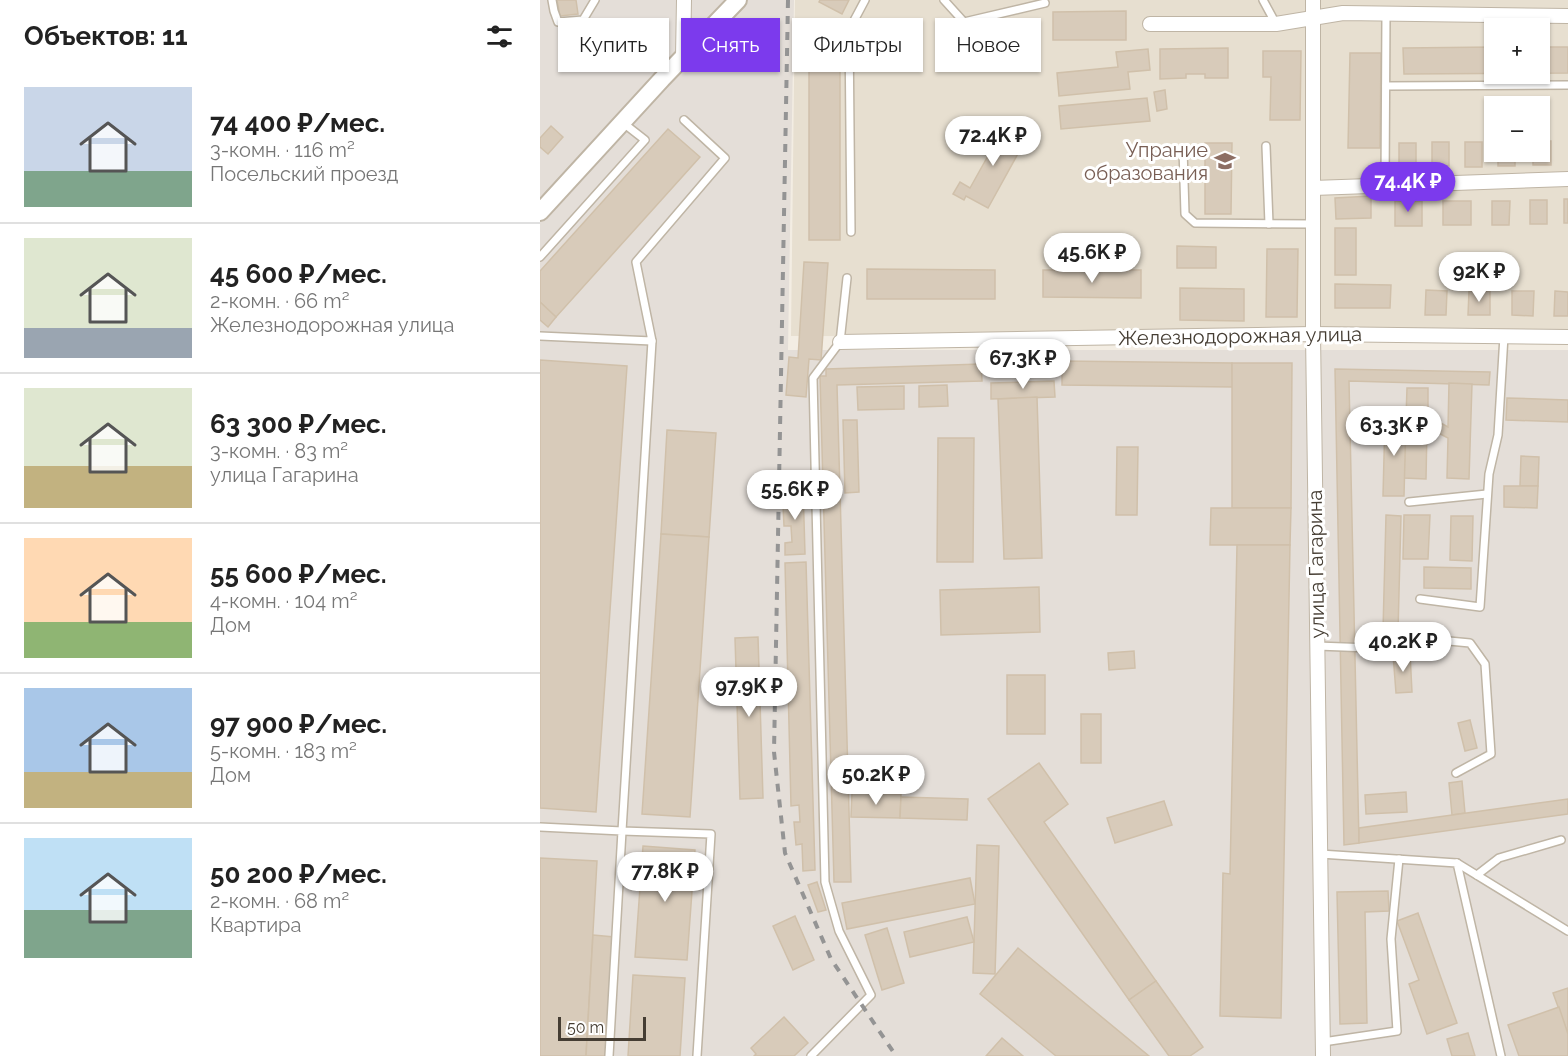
<!DOCTYPE html>
<html lang="ru">
<head>
<meta charset="utf-8">
<style>
	:root { --surface:#fff; --page:#f6f6f6; --text:#222; --muted:#767676; --line:#e0e0e0; --accent:#7c3aed }
	body { margin:0; font-family:Raleway,sans-serif; background:var(--page); color:var(--text); height:100vh; display:flex; flex-direction:column; font-size:22px; white-space:nowrap }
	* { box-sizing:border-box; margin:0 }
	p { font-size:20px; color:var(--muted) }
	.icon { flex:none; width:33px; height:33px; fill:none; stroke:currentColor; stroke-width:2; stroke-linecap:round; stroke-linejoin:round }
	.map { position:relative; flex:1; overflow:hidden }
	.drawer { display:flex; flex-direction:column; background:var(--surface); width:540px }
	.drawer>* { flex:none }
	.banner { position:absolute; left:18px; top:18px; width:570px; height:54px; display:flex; gap:12px }
	.controls { position:absolute; left:944px; top:18px; display:grid; gap:12px }
	.controls a { display:grid; place-items:center; width:66px; height:66px; border-radius:0px; background:var(--surface); box-shadow:0 2px 4px #0004; font-size:30px }
	.scale { position:absolute; left:18px; bottom:15px; width:88px; box-sizing:border-box; padding-left:6px; border:3px solid #453d33; border-top:0; font-size:16px; line-height:21px; white-space:nowrap; color:#453d33; -webkit-text-stroke:4px #fff; paint-order:stroke }
	.price { position:absolute; translate:-50% -51px; padding:0 14px; border-radius:21px; background:#fff; color:#222; font-size:20px; line-height:39px; filter:drop-shadow(0 2px 3px #0008) }
	.price::after { content:''; position:absolute; left:50%; top:36px; width:18px; height:14px; margin-left:-9px; background:inherit; clip-path:polygon(0 0,100% 0,50% 100%) }
	.price.current { background:var(--accent); color:#fff }
	ul { padding:0; list-style:none }
	li { display:flex; align-items:center; gap:18px; height:150px; padding:0 24px }
	li+li { border-top:2px solid var(--line) }
	li span { display:grid; place-items:center; flex:none; width:168px; height:120px; border-radius:0px; color:#555 }
	li>.icon { margin-inline-start:auto }
	span .icon { width:72px; height:72px; fill:#fffc; stroke-width:1 }
	li b { font-size:26px }
	h2 { display:flex; justify-content:space-between; align-items:center; height:72px; padding:0 24px; font-size:26px }
	.chip { padding:0 21px; border-radius:0px; background:var(--surface); box-shadow:0 2px 4px #0004; font-size:21px; line-height:54px }
	.chip.current { background:var(--accent); color:#fff }
	main { display:flex; flex:1; min-height:0 }
	.map>svg:first-child { display:block }
</style>
</head>
<body>
<main>
<section class="drawer">
<h2>Объектов: 11<svg class="icon" aria-label="filters" viewBox="0 0 24 24"><path d="M4 7h16M4 17h16"/><circle cx="9" cy="7" r="2"/><circle cx="15" cy="17" r="2"/></svg></h2>
<ul>
<li><span style="background:linear-gradient(#c9d6e8 70%,#7fa58c 0)"><svg class="icon" aria-label="home" viewBox="0 0 24 24"><path d="M3 11l9-7 9 7M6 9v11h12V9"/></svg></span><div><b>74 400 ₽/мес.</b><p>3-комн. · 116 m²</p><p>Посельский проезд</p></div></li>
<li><span style="background:linear-gradient(#dfe7d0 75%,#9aa5b1 0)"><svg class="icon" aria-label="home" viewBox="0 0 24 24"><path d="M3 11l9-7 9 7M6 9v11h12V9"/></svg></span><div><b>45 600 ₽/мес.</b><p>2-комн. · 66 m²</p><p>Железнодорожная улица</p></div></li>
<li><span style="background:linear-gradient(#dfe7d0 65%,#c2b280 0)"><svg class="icon" aria-label="home" viewBox="0 0 24 24"><path d="M3 11l9-7 9 7M6 9v11h12V9"/></svg></span><div><b>63 300 ₽/мес.</b><p>3-комн. · 83 m²</p><p>улица Гагарина</p></div></li>
<li><span style="background:linear-gradient(#ffd9b3 70%,#8fb573 0)"><svg class="icon" aria-label="home" viewBox="0 0 24 24"><path d="M3 11l9-7 9 7M6 9v11h12V9"/></svg></span><div><b>55 600 ₽/мес.</b><p>4-комн. · 104 m²</p><p>Дом</p></div></li>
<li><span style="background:linear-gradient(#a9c7e8 70%,#c2b280 0)"><svg class="icon" aria-label="home" viewBox="0 0 24 24"><path d="M3 11l9-7 9 7M6 9v11h12V9"/></svg></span><div><b>97 900 ₽/мес.</b><p>5-комн. · 183 m²</p><p>Дом</p></div></li>
<li><span style="background:linear-gradient(#bfe0f5 60%,#7fa58c 0)"><svg class="icon" aria-label="home" viewBox="0 0 24 24"><path d="M3 11l9-7 9 7M6 9v11h12V9"/></svg></span><div><b>50 200 ₽/мес.</b><p>2-комн. · 68 m²</p><p>Квартира</p></div></li>
</ul>
</section>
<div class="map">
<svg width="1028" height="1056" viewBox="0 0 1028 1056">
	<rect width="100%" height="100%" fill="#f3ede3"/>
	<path fill="#e7dfd0" fill-rule="evenodd" d="M255,0H1028V337L251,336ZM954,28H999V74H954ZM954,106H999V152H954Z"/>
	<path fill="#e4ded8" d="M0,0H254L248,350H1028V1056H0Z"/>
	<g fill="#d8cbba" stroke="#d0c0aa" stroke-width="1.5">
		<path d="M17,0H36L38,14L20,16Z"/>
		<path d="M280,0H309L302,14L279,2Z"/>
		<path d="M586,11V40H513V12Z"/>
		<path d="M954,47V74H999V47H1028V73L864,74L863,48Z"/>
		<path d="M688,48V78H665V74H646V78L620,79V49Z"/>
		<path d="M608,49L610,70L588,72L590,89L519,96L517,73L578,67L576,52Z"/>
		<path d="M723,51H761L760,120H730L731,77H723Z"/>
		<path d="M810,53H841L840,148H808Z"/>
		<rect x="269" y="59" width="31" height="181"/>
		<path d="M625,90L627,109L617,111L614,92Z"/>
		<path d="M607,98L610,121L521,129L519,106Z"/>
		<path d="M453,119L465,126L463,129L485,141L448,208L426,196L424,200L413,194L420,182L430,188L459,136L447,130Z"/>
		<path d="M11,126L23,137L8,154L0,147V138Z"/>
		<path d="M128,129L160,157L16,317L0,302V271Z"/>
		<path d="M999,141H1011V165H993V152H999Z"/>
		<rect x="892" y="142" width="17" height="24"/>
		<rect x="925" y="142" width="17" height="25"/>
		<path d="M665,143H692L691,214H665Z"/>
		<rect x="859" y="143" width="17" height="24"/>
		<rect x="958" y="152" width="17" height="14"/>
		<path d="M831,196V218L796,219L795,198Z"/>
		<rect x="1024" y="199" width="4" height="24"/>
		<rect x="990" y="200" width="17" height="24"/>
		<rect x="855" y="201" width="27" height="25"/>
		<rect x="903" y="201" width="28" height="24"/>
		<path d="M952,201H970L969,225H952Z"/>
		<rect x="795" y="228" width="21" height="47"/>
		<path d="M637,246L676,247V268H637Z"/>
		<path d="M727,249H758L757,317H726Z"/>
		<path d="M264,262L288,263L281,360L269,359L266,397L246,395L249,357L258,358Z"/>
		<path d="M327,269L455,270V299H327Z"/>
		<path d="M503,270H601V298L503,297Z"/>
		<path d="M795,284L851,285L850,308H795Z"/>
		<path d="M640,288L704,289V321L640,320Z"/>
		<path d="M886,290L907,291L906,315H885Z"/>
		<path d="M929,291H950V315H928Z"/>
		<path d="M972,291H994L993,316L972,315Z"/>
		<path d="M1015,291L1028,292V316H1014Z"/>
		<path d="M0,302L16,317L8,327L0,320Z"/>
		<path d="M0,360L87,366L56,812L0,808Z"/>
		<path d="M522,361L692,363L693,387L522,385Z"/>
		<path d="M692,363H752L751,508H692Z"/>
		<path d="M441,364L442,381L297,385L311,882H294L280,376H286V369Z"/>
		<path d="M795,369L950,372L949,385L809,381L819,843L804,845Z"/>
		<path d="M514,381L515,397L451,399V383Z"/>
		<path d="M909,383L932,384L929,479L907,478L908,438L887,427L886,479L864,478L867,388H888V416L908,427Z"/>
		<path d="M407,385L408,406L379,407V386Z"/>
		<path d="M364,386V409L318,410L317,387Z"/>
		<path d="M497,397L502,558L464,559L458,399Z"/>
		<path d="M967,398L1028,400V422L966,420Z"/>
		<path d="M845,418H866L864,496H843Z"/>
		<path d="M303,420H317L319,492L305,493Z"/>
		<path d="M127,430L176,433L169,537L121,534Z"/>
		<path d="M398,438H434L433,562H397Z"/>
		<path d="M577,447H598L597,515H576Z"/>
		<path d="M981,456L999,457L998,486H980Z"/>
		<path d="M263,486L265,554L245,555V543L252,542L251,526H244L243,505H250L249,487Z"/>
		<path d="M964,486H998L997,508L964,507Z"/>
		<path d="M671,508H751L750,545H670Z"/>
		<path d="M846,515L861,516L858,631L843,630Z"/>
		<path d="M864,515H890L888,559H863Z"/>
		<path d="M911,516H933L932,561L910,560Z"/>
		<path d="M121,534L169,537L150,817L102,814Z"/>
		<path d="M697,545H750L741,1018L680,1016L683,873L690,874Z"/>
		<path d="M266,562L275,870L263,871L262,844L256,845L254,822H260L259,805L251,806L245,563Z"/>
		<path d="M884,567L931,568V589L884,588Z"/>
		<path d="M499,587L500,632L401,635L400,590Z"/>
		<path d="M218,637L223,798L200,799L195,638Z"/>
		<path d="M594,651L595,668L569,670L568,653Z"/>
		<path d="M870,653L872,692L856,693L853,654Z"/>
		<rect x="467" y="675" width="38" height="59"/>
		<rect x="541" y="714" width="20" height="49"/>
		<path d="M930,720L937,748L925,751L918,723Z"/>
		<path d="M499,763L528,804L504,822L616,981L589,1000L448,799Z"/>
		<path d="M922,781L925,813L912,815L909,783Z"/>
		<path d="M866,792L867,812L826,814L825,795Z"/>
		<path d="M312,793L361,794L360,818L311,817Z"/>
		<path d="M361,797L428,799L427,820L360,818Z"/>
		<path d="M1028,799V814L819,843V828Z"/>
		<path d="M624,801L632,825L575,843L567,818Z"/>
		<path d="M437,845L459,846L455,974L433,973Z"/>
		<path d="M103,846L155,850L147,960L95,957Z"/>
		<path d="M0,858L57,861L46,1056H0Z"/>
		<path d="M430,878L435,904L307,929L302,903Z"/>
		<path d="M277,882L286,910L278,912L268,885Z"/>
		<path d="M848,891L849,911L825,912L827,1023L800,1024L797,892Z"/>
		<path d="M878,913L917,1023L887,1034L869,984L879,980L857,921Z"/>
		<path d="M255,916L274,960L253,970L233,926Z"/>
		<path d="M427,917L434,942L370,957L364,932Z"/>
		<path d="M347,928L364,983L342,990L325,935Z"/>
		<path d="M53,935L74,937L65,1056H46Z"/>
		<path d="M478,948L609,1056H516L440,994Z"/>
		<path d="M93,975L145,978L140,1056H88Z"/>
		<path d="M616,981L663,1047L650,1056H629L589,1000Z"/>
		<path d="M1028,988V1034L1013,993Z"/>
		<path d="M1019,1007L1028,1034V1056H979L968,1025Z"/>
		<path d="M244,1017L268,1043L254,1056H214L216,1054L211,1048Z"/>
		<path d="M928,1033L935,1056H912L907,1039Z"/>
		<path d="M462,1038L483,1056H446Z"/>
	</g>
	<g fill="none" stroke-linecap="round" stroke-linejoin="round">
		<defs>
			<g id="service">
				<path d="M12,0L14,11L18,22L43,20L55,0"/>
				<path d="M404,0L424,22L505,3"/>
				<path d="M723,0L736,24"/>
				<path d="M846,86L1028,85"/>
				<path d="M726,146L729,224"/>
				<path d="M643,148L645,214L655,223L773,224"/>
				<path d="M845,185L846,14"/>
				<path d="M311,232L309,30L325,0"/>
				<path d="M0,257L105,140L82,122"/>
				<path d="M0,336L112,341L96,262L185,158L144,120"/>
				<path d="M112,341L82,831L171,834L157,1056"/>
				<path d="M869,502L947,494"/>
				<path d="M880,599L940,607L949,474L958,435L964,336"/>
				<path d="M777,646L857,649L909,641L930,643L945,664L951,754L916,773"/>
				<path d="M0,827L82,831L69,1056"/>
				<path d="M780,854L917,863L961,1056"/>
				<path d="M917,863L1028,931"/>
				<path d="M937,875L959,858L1021,840"/>
				<path d="M783,1042L857,1031L851,939L859,859"/>
				<path d="M271,1056L331,995L299,931L285,882L273,378L300,342L307,278"/>
			</g>
			<g id="minor">
				<path d="M773,0V334L783,1056"/>
				<path d="M610,24H736L803,13L1028,16"/>
				<path d="M143,57L144,0"/>
				<path d="M773,188L1028,179"/>
				<path d="M300,342L773,334L1028,337"/>
			</g>
			<path id="tertiary" d="M0,212L122,79L198,0"/>
		</defs>
		<use href="#service" stroke="#bfb5a5" stroke-width="10"/>
		<use href="#minor" stroke="#bfb5a5" stroke-width="16"/>
		<use href="#tertiary" stroke="#bfb5a5" stroke-width="20"/>
		<use href="#service" stroke="#fff" stroke-width="7"/>
		<use href="#minor" stroke="#fff" stroke-width="14"/>
		<use href="#tertiary" stroke="#fff" stroke-width="16"/>
		<path stroke="#949494" stroke-width="4" stroke-dasharray="8 8" stroke-linecap="butt" d="M248,0L234,752L245,853L291,959L356,1056"/>
	</g>
	<defs>
		<symbol id="school-bare" viewBox="-9 -9 18 18"><path d="M0-5L7-2L0 1L-7-2ZM-4 1L0 2.5L4 1V4Q0 6-4 4Z" fill="#8d6e63" stroke="#fff" stroke-width="2.5" paint-order="stroke"/></symbol>
	</defs>
	<g fill-rule="evenodd">
		<use href="#school-bare" x="670" y="146" width="30" height="30"/>
	</g>
	<g text-anchor="middle" stroke-width="6" stroke-linejoin="round" paint-order="stroke">
		<g font-size="20" fill="#785e54" stroke="#fff" text-anchor="end">
			<text x="668" y="157">Упрание<tspan x="668" dy="23">образования</tspan></text>
		</g>
		<g font-size="20" fill="#453d33" stroke="#fff">
			<text transform="translate(700 336) rotate(-1)" y="7">Железнодорожная улица</text>
			<text transform="translate(776 564) rotate(-91)" y="7">улица Гагарина</text>
		</g>
	</g>
</svg>
<div class="controls">
<a>+</a>
<a>−</a>
</div>
<div class="scale">50 m</div>
<b class="price" style="left:453px;top:167px">72.4K ₽</b>
<b class="price current" style="left:868px;top:213px">74.4K ₽</b>
<b class="price" style="left:552px;top:284px">45.6K ₽</b>
<b class="price" style="left:939px;top:303px">92K ₽</b>
<b class="price" style="left:483px;top:390px">67.3K ₽</b>
<b class="price" style="left:854px;top:457px">63.3K ₽</b>
<b class="price" style="left:255px;top:521px">55.6K ₽</b>
<b class="price" style="left:863px;top:673px">40.2K ₽</b>
<b class="price" style="left:209px;top:718px">97.9K ₽</b>
<b class="price" style="left:336px;top:806px">50.2K ₽</b>
<b class="price" style="left:125px;top:903px">77.8K ₽</b>
<div class="banner">
<a class="chip">Купить</a>
<a class="chip current">Снять</a>
<a class="chip">Фильтры</a>
<a class="chip">Новое</a>
</div>
</div>
</main>
</body>
</html>
